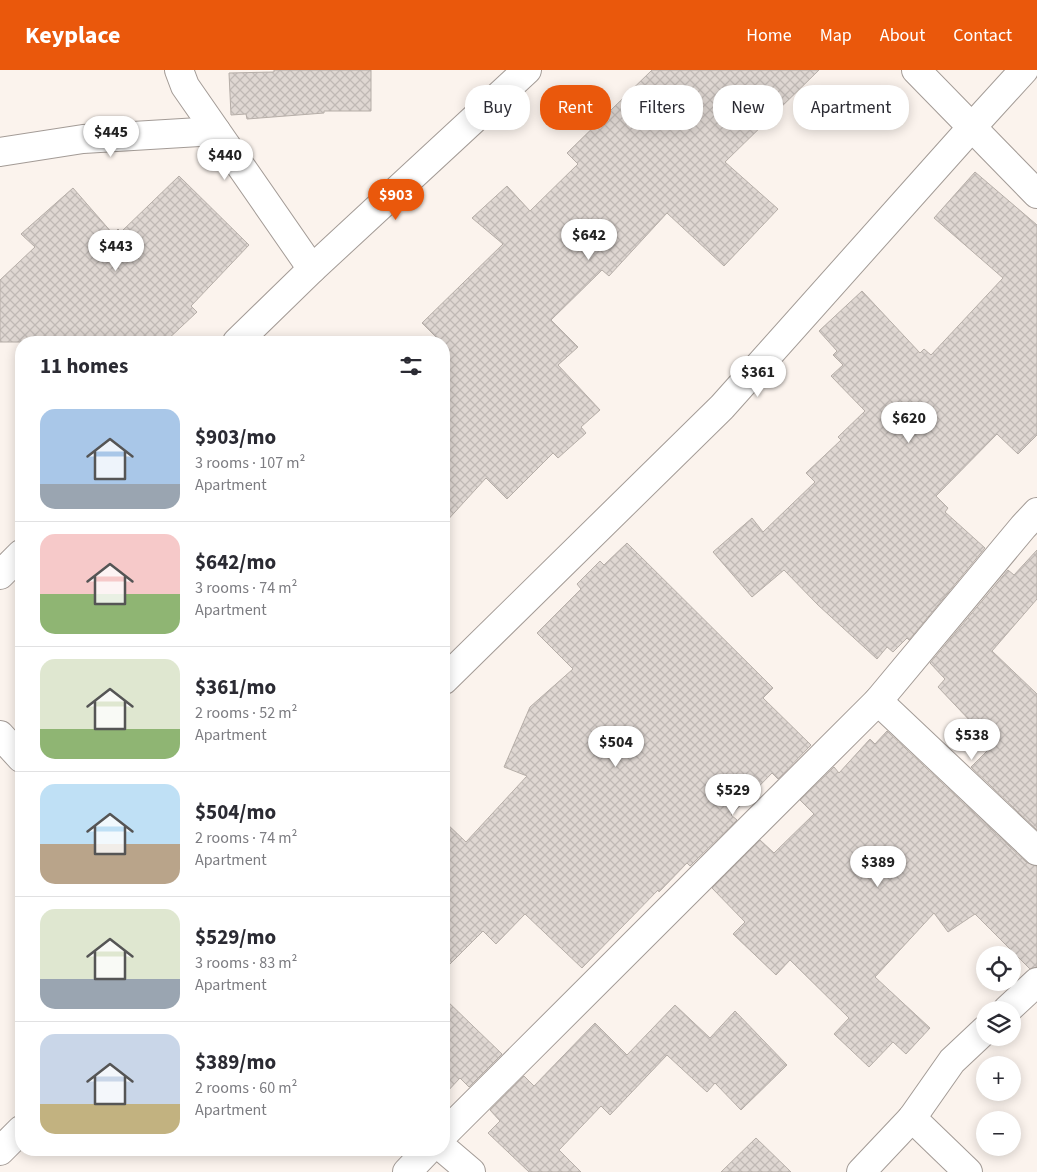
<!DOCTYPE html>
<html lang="en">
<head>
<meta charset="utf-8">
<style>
	:root { --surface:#fff; --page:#f2f2f3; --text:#2b2b33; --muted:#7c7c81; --line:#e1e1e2; --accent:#ea580c }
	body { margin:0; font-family:"Source Sans 3",sans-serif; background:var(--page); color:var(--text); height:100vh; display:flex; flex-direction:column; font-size:19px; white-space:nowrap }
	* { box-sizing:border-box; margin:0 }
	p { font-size:16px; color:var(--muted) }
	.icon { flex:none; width:28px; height:28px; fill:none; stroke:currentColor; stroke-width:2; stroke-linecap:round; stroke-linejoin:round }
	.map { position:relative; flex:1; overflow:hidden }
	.panel { position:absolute; left:15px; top:266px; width:435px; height:820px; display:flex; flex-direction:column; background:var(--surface); border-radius:20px; box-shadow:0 2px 12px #0003 }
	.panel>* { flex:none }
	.guide { position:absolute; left:465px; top:15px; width:475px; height:45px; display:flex; gap:10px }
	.fabs { position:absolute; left:976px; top:876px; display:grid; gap:10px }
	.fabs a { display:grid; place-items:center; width:45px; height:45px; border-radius:50%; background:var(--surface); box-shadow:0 2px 12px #0003; font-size:25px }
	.price { position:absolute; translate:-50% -42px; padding:0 11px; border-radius:18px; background:#fff; color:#222; font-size:16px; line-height:32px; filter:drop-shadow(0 1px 2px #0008) }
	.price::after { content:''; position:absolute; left:50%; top:30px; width:15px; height:11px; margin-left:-8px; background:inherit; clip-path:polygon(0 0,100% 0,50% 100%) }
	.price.on { background:var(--accent); color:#fff }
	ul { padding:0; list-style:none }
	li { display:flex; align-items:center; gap:15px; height:125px; padding:0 25px }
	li+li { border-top:1px solid var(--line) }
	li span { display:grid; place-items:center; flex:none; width:140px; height:100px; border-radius:15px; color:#555 }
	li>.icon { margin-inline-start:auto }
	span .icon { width:60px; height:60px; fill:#fffc; stroke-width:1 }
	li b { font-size:21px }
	h2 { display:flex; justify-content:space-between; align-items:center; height:60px; padding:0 25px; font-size:21px }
	.tag { padding:0 18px; border-radius:20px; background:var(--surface); box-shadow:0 2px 12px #0003; font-size:18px; line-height:45px }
	.tag.on { background:var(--accent); color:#fff }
	header { display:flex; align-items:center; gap:30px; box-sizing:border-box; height:70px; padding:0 25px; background:var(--accent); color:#fff }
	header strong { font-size:24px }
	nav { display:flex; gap:28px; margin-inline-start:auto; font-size:18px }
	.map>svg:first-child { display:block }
</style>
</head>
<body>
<header>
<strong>Keyplace</strong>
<nav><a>Home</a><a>Map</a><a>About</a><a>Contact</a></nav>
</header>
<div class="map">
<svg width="1037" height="1102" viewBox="0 0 1037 1102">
	<defs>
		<pattern id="building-cross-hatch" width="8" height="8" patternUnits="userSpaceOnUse" patternTransform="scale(1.25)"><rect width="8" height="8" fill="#dfd7d2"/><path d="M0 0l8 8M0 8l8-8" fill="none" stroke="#c0b9b5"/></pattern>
	</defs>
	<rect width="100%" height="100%" fill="#fbf3ed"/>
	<g fill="url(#building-cross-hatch)" stroke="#b6aea8">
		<path d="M274,0H371V41H324V43L247,49L246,44L231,45L229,3L274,2Z"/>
		<path d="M652,0H819L725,92L778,139L724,196L667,143L609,206L602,200L551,250L578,277L558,295L600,340L581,357L586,363L558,388L553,383L507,429L486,408L444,454V272H441L422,253L503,174L472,148L507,116L530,141L578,94L567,83Z"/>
		<path d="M975,102L1037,155V365L1018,384L997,364L936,426L948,438L945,442L985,478L909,570L907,568L893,582L887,577L877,589L818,535L784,500L752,527L713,482L752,448L763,462L815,412L806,403L841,370L838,367L865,341L831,306L843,295L833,285L837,281L819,261L862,221L920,283L924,279L931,285L1003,208L934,148Z"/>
		<path d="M179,106L249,175L191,236L197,242L165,272H0V210L35,177L21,164L73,118L113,164L118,159L121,162Z"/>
		<path d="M627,473L773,618L763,628L811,675L778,709L772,703L731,745L737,750L690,796L687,793L659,822L658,820L582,898L525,844L496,874L483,861L444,900V751L466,772L527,706L504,697L530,637L573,599L537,563L581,519L577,514L600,491L604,495Z"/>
		<path d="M1037,480V529L992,581L1037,624V760L971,697L993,675L938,617L945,609L930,593L1008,500L1014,505Z"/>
		<path d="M887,661L1026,792L1037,796V897L1030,899L975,844L948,862L934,843L875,907L930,958L906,984L893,972L869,997L834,964L849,948L790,890L776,905L733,864L745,852L712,818L760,770L774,783L814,744L800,730L834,697L839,703L870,669L875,674Z"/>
		<path d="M444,928L502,984L469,1017L460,1008L444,1025Z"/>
		<path d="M675,935L710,968L735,941L787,995L741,1040L715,1013L707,1022L667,985L610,1045L601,1036L559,1080L581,1102H529L488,1063L500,1051L490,1040L524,1006L534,1016L595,953L627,985Z"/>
		<path d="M756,1068L791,1102H721Z"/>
	</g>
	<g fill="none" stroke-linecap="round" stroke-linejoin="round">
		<defs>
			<g id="minor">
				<path d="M179,0L185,16L312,199"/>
				<path d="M916,0L1037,124"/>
				<path d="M0,82L83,69L216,61"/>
				<path d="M237,272L312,199L527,0"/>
				<path d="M0,505L21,484"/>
				<path d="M444,610L722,337L972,57L1024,0"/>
				<path d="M878,631L1037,781"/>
				<path d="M0,665L21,688"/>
				<path d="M1007,940L1037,912"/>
				<path d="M912,1048L968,1102"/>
				<path d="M444,1064L878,631L1023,457L1037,442"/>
				<path d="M444,1079L471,1102"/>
				<path d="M0,1081L21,1060"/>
				<path d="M407,1102L428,1080"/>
				<path d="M861,1102L912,1048L952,991L985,960"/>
			</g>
		</defs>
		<use href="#minor" stroke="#a39b96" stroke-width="30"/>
		<use href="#minor" stroke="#fff" stroke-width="28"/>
	</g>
</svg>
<div class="fabs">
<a><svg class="icon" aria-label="locate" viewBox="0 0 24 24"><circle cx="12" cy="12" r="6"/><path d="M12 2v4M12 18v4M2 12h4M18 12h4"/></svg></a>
<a><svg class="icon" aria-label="layers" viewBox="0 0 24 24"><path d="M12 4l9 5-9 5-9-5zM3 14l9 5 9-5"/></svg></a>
<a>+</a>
<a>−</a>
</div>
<b class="price" style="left:111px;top:88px">$445</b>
<b class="price" style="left:225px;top:111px">$440</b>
<b class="price on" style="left:396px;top:151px">$903</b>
<b class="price" style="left:589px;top:191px">$642</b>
<b class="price" style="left:116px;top:202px">$443</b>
<b class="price" style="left:758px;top:328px">$361</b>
<b class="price" style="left:909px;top:374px">$620</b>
<b class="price" style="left:972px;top:691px">$538</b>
<b class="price" style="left:616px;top:698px">$504</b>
<b class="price" style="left:733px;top:746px">$529</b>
<b class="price" style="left:878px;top:818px">$389</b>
<div class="guide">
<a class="tag">Buy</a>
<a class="tag on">Rent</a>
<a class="tag">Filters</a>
<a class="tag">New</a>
<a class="tag">Apartment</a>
</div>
<section class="panel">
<h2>11 homes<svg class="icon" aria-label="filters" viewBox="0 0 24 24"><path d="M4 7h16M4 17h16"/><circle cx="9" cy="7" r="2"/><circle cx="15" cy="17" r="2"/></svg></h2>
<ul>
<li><span style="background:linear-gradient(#a9c7e8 75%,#9aa5b1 0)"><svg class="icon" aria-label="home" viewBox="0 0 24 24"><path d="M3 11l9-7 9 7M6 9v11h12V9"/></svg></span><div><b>$903/mo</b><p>3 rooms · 107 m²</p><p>Apartment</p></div></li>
<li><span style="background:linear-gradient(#f6c9c9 60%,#8fb573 0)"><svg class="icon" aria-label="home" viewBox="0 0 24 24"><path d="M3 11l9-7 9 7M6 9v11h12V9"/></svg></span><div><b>$642/mo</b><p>3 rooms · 74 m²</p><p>Apartment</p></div></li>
<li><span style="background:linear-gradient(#dfe7d0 70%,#8fb573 0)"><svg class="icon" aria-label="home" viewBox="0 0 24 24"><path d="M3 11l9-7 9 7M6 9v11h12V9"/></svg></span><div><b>$361/mo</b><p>2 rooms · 52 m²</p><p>Apartment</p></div></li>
<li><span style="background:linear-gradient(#bfe0f5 60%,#b9a48a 0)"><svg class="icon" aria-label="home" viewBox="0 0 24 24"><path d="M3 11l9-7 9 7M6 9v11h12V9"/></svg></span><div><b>$504/mo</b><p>2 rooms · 74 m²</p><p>Apartment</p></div></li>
<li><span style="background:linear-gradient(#dfe7d0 70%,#9aa5b1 0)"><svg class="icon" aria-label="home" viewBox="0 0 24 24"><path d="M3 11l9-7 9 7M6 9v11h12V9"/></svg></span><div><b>$529/mo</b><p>3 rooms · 83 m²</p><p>Apartment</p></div></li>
<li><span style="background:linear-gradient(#c9d6e8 70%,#c2b280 0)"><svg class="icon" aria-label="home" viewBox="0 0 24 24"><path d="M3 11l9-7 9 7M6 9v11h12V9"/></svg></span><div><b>$389/mo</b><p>2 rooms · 60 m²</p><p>Apartment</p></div></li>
</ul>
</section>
</div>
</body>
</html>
